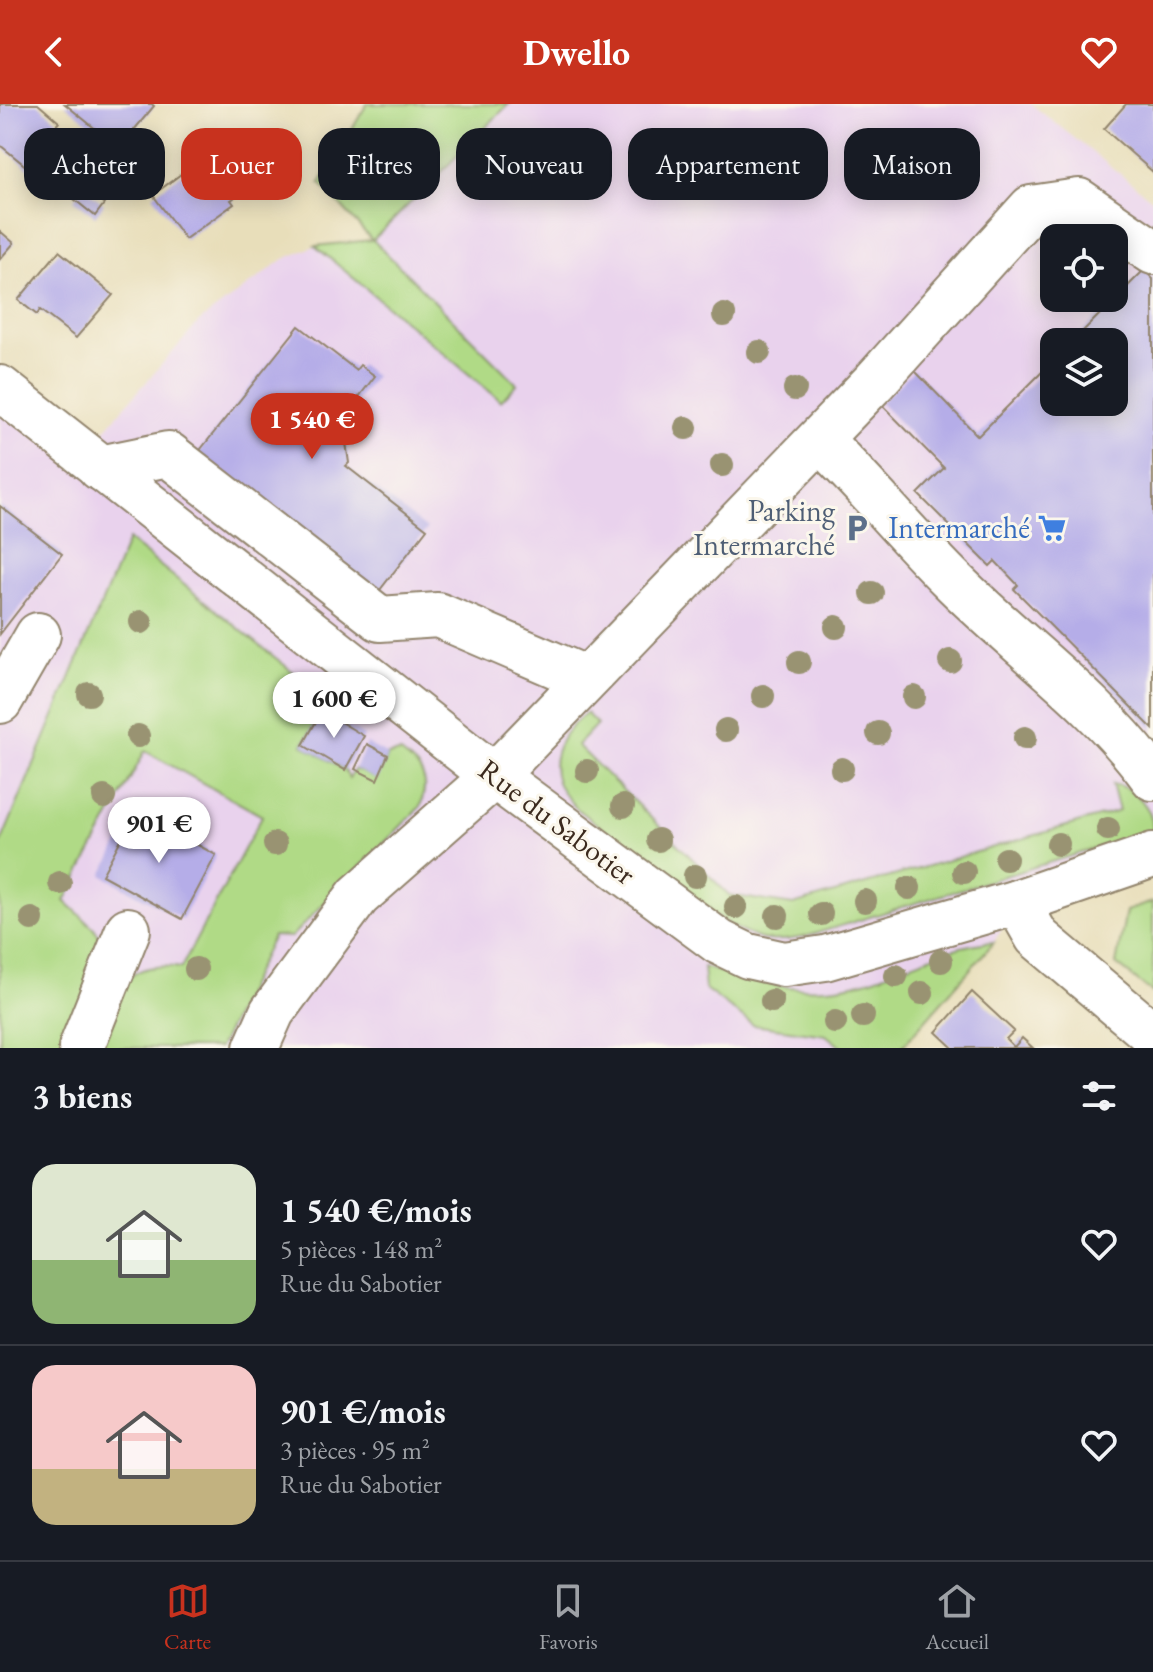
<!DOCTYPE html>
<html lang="fr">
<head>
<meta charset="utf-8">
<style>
	:root { --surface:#171b24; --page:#20242c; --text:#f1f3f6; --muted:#9ea1a6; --line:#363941; --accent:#c8321e }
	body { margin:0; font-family:"EB Garamond",serif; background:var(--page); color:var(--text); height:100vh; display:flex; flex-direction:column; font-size:30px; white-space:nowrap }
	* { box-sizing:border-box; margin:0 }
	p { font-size:26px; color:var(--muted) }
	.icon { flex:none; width:44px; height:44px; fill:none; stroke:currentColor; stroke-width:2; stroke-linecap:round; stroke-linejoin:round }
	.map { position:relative; height:944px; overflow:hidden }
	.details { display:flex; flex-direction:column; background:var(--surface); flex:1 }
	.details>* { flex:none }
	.guide { position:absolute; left:24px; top:24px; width:1106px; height:72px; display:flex; gap:16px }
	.buttons { position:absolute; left:1040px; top:120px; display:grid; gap:16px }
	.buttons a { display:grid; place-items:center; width:88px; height:88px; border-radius:16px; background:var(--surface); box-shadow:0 4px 20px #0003; font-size:40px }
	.price { position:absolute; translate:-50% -68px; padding:0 18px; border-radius:28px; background:#fff; color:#222; font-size:26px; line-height:52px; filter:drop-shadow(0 2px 4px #0008) }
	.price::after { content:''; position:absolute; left:50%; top:48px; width:24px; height:18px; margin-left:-12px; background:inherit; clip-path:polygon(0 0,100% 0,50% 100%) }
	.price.active { background:var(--accent); color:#fff }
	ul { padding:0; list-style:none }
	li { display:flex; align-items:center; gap:24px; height:200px; padding:0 32px }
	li+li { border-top:2px solid var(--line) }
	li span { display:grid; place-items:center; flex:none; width:224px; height:160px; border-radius:24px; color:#555 }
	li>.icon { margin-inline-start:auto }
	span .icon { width:96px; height:96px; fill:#fffc; stroke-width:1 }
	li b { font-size:34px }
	h2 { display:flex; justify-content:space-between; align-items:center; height:96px; padding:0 32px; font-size:34px }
	.pill { padding:0 28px; border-radius:24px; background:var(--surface); box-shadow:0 4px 20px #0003; font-size:28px; line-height:72px }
	.pill.active { background:var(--accent); color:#fff }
	header { display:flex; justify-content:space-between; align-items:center; height:104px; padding:0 32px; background:var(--accent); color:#fff; font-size:36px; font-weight:700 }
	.tabs { display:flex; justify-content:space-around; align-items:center; height:112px; border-top:2px solid var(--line); background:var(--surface); font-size:22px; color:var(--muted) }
	.tabs a { display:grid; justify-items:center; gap:4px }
	.tabs .active { color:var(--accent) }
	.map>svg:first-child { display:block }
</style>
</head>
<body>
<header><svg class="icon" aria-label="back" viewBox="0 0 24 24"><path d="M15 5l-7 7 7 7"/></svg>Dwello<svg class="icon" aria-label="heart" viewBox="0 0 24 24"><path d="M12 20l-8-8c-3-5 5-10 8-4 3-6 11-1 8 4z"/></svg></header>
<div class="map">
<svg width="1153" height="944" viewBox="0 0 1153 944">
	<rect width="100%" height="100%" fill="#fbf7ec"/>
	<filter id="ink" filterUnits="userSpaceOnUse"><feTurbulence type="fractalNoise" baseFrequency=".0125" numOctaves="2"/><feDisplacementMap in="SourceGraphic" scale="16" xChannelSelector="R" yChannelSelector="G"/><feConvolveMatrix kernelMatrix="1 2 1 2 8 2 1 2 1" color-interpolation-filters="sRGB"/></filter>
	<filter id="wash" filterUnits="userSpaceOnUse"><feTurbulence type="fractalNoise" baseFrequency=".006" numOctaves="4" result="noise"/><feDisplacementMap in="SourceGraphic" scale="32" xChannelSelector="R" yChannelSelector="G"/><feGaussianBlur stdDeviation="1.8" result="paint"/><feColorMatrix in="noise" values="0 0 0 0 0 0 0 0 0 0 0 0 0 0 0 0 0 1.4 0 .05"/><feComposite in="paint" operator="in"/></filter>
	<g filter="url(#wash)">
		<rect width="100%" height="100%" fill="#e8deba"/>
		<path fill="#e9d2ed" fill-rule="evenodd" d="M509,0H1031L1153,96V751L1017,798L994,838L901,944H0V284L84,349L200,217L284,155L315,142L373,136ZM1054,134H1114V194H1054ZM1054,238H1114V298H1054Z"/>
		<g fill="#b0da86" stroke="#768252" stroke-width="2">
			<path d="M367,0H509L373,136L517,280L501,297L315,142L372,136L320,79Z"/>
			<path d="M128,436L322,591V607L303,641L345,666L349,674L355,665L377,675L388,651L401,649C425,668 429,673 420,703L291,833L273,832L219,944H96C117,894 117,854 181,864L262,712L145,647L65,797L94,824L103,838L65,944H0V741Z"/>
			<path d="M586,609L597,620L577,641L729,791L793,801L1119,707L1112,680C1136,683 1153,705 1153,727L804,833C788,836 770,839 755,833C710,817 673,775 636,746C617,732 592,719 575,703C570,697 560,686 557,678C547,649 566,625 586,609Z"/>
			<path d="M1153,798V889L1116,860L1126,807Z"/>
			<path d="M994,838L901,944H842L826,931L753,921L705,885L703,863C758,879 808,894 865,877C908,864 949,840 994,838Z"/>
		</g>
		<g id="blocks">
			<g fill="#b5ade8">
				<path d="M0,0H38L59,18L37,45L46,52L33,68L0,41Z"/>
				<path d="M65,0H152L154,2L119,44Z"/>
				<path d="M1126,0H1153V68L1104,25Z"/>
				<path d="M223,44L251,82L231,96L234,100L185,135L153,91L201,55L204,58Z"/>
				<path d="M83,83L104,100L95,112L74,95Z"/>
				<path d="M0,127L14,139L0,155Z"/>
				<path d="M59,147L113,191L76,234L40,206L37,211L18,196Z"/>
				<path d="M1144,166L1153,175V625L1014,485L1018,481L995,457L990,462L918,390L944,364L880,299L914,266L978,332L1054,256V298H1114V238H1072Z"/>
				<path d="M299,222L356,266L360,261L375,272L338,320L344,325L349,359L346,362L427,425L376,491L197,350Z"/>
				<path d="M0,402L62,450L0,530Z"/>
				<path d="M322,607L364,632L345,666L303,641Z"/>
				<path d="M367,640L388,651L377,676L355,665Z"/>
				<path d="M136,707L216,751L182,815L102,771Z"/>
				<path d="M972,888L1014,927L1006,935L1014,943L1022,934L1033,944H953L936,928Z"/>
			</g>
		</g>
	</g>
	<g filter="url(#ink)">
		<use href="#blocks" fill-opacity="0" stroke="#92846c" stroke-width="2"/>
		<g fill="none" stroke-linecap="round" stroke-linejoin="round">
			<defs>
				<g id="minor">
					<path d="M0,284L494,672L719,838L748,852L784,860L825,854L1017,798L1037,833L1153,931"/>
					<path d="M820,336C865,380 905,429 949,473C1016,541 1097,596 1153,674"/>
					<path d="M100,364L168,350L380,515L438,511L585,574"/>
					<path d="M0,597L38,531"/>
					<path d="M1017,798L1153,751"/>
					<path d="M81,944L128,826"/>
					<path d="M256,944L272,908L358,792L494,672L875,277L1031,104L1079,97L1153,148"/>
				</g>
			</defs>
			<use href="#minor" stroke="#92846c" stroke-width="48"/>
			<use href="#minor" stroke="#fff" stroke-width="44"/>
		</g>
		<g fill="#999372">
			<circle cx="724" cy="211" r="12"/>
			<circle cx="759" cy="248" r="12"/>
			<circle cx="795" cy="285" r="12"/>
			<circle cx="686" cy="324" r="12"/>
			<circle cx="722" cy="361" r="12"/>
			<circle cx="872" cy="489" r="12"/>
			<circle cx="141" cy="518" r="12"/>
			<circle cx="836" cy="523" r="12"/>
			<circle cx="950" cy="557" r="12"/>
			<circle cx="799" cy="558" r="12"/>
			<circle cx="89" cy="590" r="12"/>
			<circle cx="763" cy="592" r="12"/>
			<circle cx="914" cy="593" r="12"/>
			<circle cx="726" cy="626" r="12"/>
			<circle cx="878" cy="629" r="12"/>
			<circle cx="138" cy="632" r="12"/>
			<circle cx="1025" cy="634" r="12"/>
			<circle cx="842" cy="665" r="12"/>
			<circle cx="587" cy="667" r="12"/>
			<circle cx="104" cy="693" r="12"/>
			<circle cx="623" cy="702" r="12"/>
			<circle cx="1108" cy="725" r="12"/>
			<circle cx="658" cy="736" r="12"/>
			<circle cx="275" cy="740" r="12"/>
			<circle cx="1058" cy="740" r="12"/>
			<circle cx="1006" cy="755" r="12"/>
			<circle cx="964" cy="768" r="12"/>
			<circle cx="695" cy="772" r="12"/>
			<circle cx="60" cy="779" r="12"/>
			<circle cx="909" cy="784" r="12"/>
			<circle cx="865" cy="797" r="12"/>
			<circle cx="736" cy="803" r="12"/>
			<circle cx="821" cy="810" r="12"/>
			<circle cx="777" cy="812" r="12"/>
			<circle cx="32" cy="815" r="12"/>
			<circle cx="941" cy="857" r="12"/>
			<circle cx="196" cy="865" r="12"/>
			<circle cx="896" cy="872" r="12"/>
			<circle cx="922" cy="889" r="12"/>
			<circle cx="772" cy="897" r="12"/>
			<circle cx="863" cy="912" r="12"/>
			<circle cx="835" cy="918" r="12"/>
		</g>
	</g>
	<defs>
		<symbol id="parking-bare" viewBox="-9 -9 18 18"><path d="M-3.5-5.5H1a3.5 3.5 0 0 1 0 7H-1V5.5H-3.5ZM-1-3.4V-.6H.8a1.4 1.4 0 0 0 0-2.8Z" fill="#5c6f8a" stroke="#fbf7ec" stroke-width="2.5" paint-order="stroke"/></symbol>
		<symbol id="supermarket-bare" viewBox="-9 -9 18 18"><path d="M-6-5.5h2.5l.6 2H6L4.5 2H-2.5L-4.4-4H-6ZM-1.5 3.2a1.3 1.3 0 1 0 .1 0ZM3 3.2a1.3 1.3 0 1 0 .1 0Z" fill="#3f7fe0" stroke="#fbf7ec" stroke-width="2.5" paint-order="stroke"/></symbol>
	</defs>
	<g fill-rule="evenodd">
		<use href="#parking-bare" x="837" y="404" width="40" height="40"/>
		<use href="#supermarket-bare" x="1032" y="404" width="40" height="40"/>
	</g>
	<g text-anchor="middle" stroke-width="6" stroke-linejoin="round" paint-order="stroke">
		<g font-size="30" fill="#4e5e75" stroke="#fbf7ec" text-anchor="end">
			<text x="835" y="417">Parking<tspan x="835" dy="34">Intermarché</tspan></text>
		</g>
		<g font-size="30" fill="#366cbe" stroke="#fbf7ec" text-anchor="end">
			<text x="1030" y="434">Intermarché</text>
		</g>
		<g font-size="30" fill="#3b2a1e" stroke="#fbf7ec">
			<text transform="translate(557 718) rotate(37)" y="10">Rue du Sabotier</text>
		</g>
	</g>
</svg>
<div class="buttons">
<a><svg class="icon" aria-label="locate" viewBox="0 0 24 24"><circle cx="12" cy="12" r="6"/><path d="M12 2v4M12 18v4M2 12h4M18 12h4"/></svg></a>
<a><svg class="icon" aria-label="layers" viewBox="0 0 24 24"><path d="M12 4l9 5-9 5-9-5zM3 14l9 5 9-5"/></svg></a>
</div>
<b class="price active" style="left:312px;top:357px">1 540 €</b>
<b class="price" style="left:334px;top:636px">1 600 €</b>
<b class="price" style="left:159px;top:761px">901 €</b>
<div class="guide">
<a class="pill">Acheter</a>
<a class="pill active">Louer</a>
<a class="pill">Filtres</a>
<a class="pill">Nouveau</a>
<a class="pill">Appartement</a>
<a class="pill">Maison</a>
</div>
</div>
<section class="details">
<h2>3 biens<svg class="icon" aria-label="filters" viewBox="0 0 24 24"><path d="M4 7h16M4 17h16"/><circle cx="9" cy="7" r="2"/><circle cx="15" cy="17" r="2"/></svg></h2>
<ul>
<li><span style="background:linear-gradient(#dfe7d0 60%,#8fb573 0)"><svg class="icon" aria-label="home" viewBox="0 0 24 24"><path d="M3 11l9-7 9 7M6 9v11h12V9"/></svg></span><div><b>1 540 €/mois</b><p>5 pièces · 148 m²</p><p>Rue du Sabotier</p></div><svg class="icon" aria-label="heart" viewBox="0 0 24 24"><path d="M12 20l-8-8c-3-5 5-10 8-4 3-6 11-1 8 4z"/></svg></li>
<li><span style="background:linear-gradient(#f6c9c9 65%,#c2b280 0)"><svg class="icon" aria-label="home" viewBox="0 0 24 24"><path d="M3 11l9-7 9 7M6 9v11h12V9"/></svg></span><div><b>901 €/mois</b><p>3 pièces · 95 m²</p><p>Rue du Sabotier</p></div><svg class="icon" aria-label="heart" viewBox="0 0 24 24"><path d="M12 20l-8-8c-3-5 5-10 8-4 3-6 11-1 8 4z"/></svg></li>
</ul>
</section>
<nav class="tabs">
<a class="active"><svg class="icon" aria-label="map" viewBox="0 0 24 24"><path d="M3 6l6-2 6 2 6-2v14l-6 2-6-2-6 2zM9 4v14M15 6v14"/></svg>Carte</a>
<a><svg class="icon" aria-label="saved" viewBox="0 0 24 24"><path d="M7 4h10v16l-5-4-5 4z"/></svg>Favoris</a>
<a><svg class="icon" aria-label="home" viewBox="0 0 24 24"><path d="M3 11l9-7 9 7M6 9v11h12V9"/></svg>Accueil</a>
</nav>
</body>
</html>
